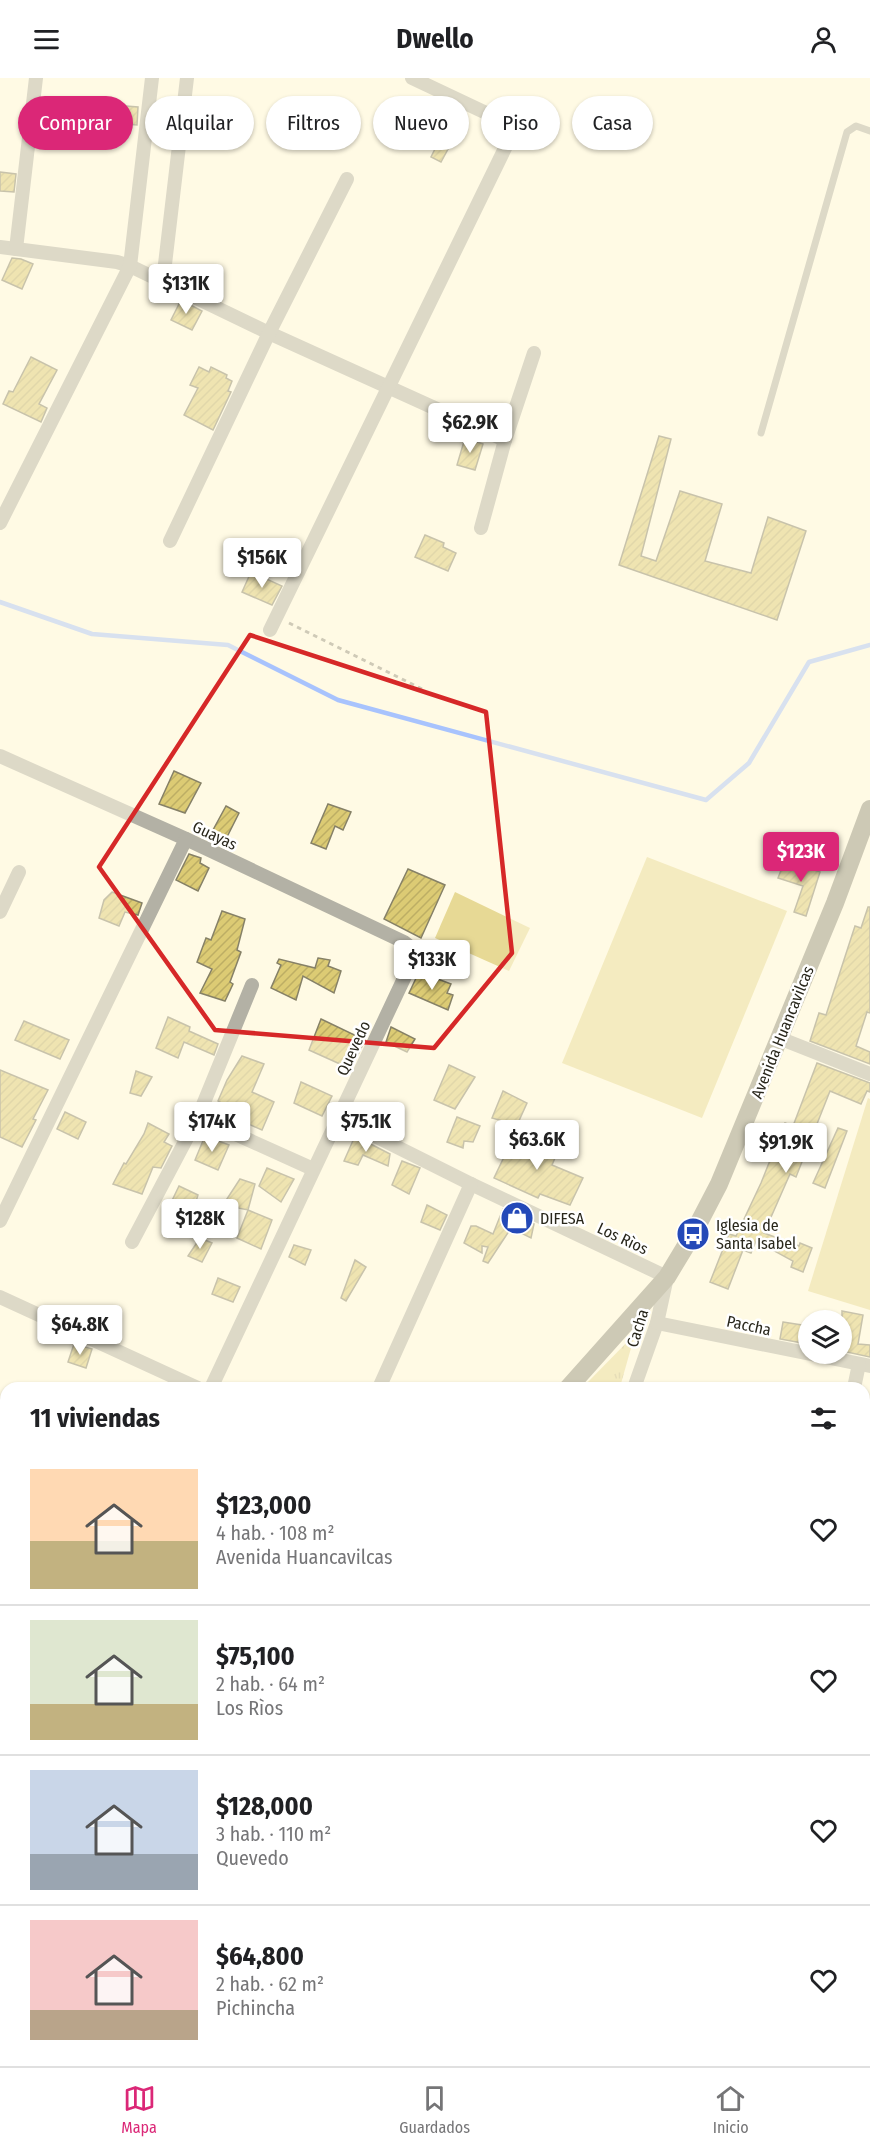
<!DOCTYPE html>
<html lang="es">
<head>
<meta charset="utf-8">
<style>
	:root { --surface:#fff; --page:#f6f6f6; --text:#202124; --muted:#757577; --line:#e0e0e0; --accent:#db2777 }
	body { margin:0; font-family:"Fira Sans Condensed",sans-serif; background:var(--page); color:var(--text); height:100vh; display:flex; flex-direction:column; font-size:22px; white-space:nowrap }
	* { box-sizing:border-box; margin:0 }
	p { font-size:20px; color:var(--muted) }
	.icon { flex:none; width:33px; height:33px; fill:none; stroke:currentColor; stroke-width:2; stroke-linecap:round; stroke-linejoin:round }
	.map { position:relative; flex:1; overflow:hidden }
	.side { position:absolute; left:0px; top:1304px; width:870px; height:686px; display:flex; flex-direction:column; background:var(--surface); border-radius:18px 18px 0 0; box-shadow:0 2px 4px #0004 }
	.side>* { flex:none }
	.guide { position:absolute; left:18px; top:18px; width:834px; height:54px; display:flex; gap:12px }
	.buttons { position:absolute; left:798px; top:1232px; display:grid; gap:12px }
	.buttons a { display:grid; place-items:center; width:54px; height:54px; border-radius:50%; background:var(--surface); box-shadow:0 2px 4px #0004; font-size:30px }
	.price { position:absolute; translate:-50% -51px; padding:0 14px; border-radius:6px; background:#fff; color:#222; font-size:20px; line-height:39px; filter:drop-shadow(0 2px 3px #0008) }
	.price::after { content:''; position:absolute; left:50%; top:36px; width:18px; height:14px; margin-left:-9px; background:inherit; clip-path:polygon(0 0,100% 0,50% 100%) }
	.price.current { background:var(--accent); color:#fff }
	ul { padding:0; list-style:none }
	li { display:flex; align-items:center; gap:18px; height:150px; padding:0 30px }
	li+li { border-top:2px solid var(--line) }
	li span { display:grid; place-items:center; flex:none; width:168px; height:120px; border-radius:0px; color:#555 }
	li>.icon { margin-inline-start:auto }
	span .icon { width:72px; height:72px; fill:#fffc; stroke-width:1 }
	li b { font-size:26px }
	h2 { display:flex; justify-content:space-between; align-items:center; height:72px; padding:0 30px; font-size:26px }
	.chip { padding:0 21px; border-radius:27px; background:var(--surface); box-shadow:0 2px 4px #0004; font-size:21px; line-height:54px }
	.chip.current { background:var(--accent); color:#fff }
	header { display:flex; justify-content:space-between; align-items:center; height:78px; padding:0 30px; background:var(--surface); font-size:27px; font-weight:700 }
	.menu { display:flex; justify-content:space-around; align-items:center; height:84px; border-top:2px solid var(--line); background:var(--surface); font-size:16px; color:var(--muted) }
	.menu a { display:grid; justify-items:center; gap:3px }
	.menu .current { color:var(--accent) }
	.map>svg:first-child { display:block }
</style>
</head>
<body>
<header><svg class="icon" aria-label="menu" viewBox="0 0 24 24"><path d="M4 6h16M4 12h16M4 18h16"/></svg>Dwello<svg class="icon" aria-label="person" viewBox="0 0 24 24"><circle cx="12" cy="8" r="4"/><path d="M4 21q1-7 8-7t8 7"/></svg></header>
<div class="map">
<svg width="870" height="1988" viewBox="0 0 870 1988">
	<defs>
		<pattern id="park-tufts" width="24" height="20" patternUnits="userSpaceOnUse" patternTransform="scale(1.5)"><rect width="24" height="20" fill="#e7d995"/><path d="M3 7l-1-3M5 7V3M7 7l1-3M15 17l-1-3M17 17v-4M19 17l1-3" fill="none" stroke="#c6ba80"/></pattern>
		<pattern id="building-hatch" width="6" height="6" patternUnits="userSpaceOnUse" patternTransform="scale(1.5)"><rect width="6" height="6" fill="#dccb74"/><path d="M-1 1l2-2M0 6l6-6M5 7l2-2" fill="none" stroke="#bdae64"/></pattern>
	</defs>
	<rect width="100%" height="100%" fill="#fffae4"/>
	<path fill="url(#park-tufts)" d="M635,1256L620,1309H583Z"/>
	<g fill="#e7d995">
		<path d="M647,779L787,833L702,1040L562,985Z"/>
		<path d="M455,814L530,850L509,893L435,860Z"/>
		<path d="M868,1020L870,1021V1232L808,1213Z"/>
	</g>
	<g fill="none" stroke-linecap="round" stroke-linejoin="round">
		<path stroke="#a8c3fd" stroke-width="4.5" d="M0,524L92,556L228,567L338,622L706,722L749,685L809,584L870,567"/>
	</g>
	<g fill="url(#building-hatch)" stroke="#868167" stroke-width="1.5">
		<path d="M113,27L138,29L137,47L112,45Z"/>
		<path d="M443,55L454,60L441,84L431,79Z"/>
		<path d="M0,94L16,96L14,114L0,113Z"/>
		<path d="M12,180L21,181L33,186L22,211L2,202Z"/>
		<path d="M181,222L202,233L192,252L171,242Z"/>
		<path d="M31,279L57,292L39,326L47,330L41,344L3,326L9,313L13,314Z"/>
		<path d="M199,289L209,294L211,289L227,297L226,300L232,303L228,313L231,314L213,352L184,337L198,310L190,307Z"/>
		<path d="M659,358L671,361L641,478L656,483L680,413L722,426L705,483L751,495L768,439L806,453L777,542L619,487Z"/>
		<path d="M465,360L483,366L475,392L457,387Z"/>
		<path d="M425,457L444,465L443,469L456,475L448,493L415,479Z"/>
		<path d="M251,494L282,508L272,527L242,514Z"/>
		<path d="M174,693L201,705L185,735L159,726Z"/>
		<path d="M328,726L351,734L343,752L335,748L326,771L311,765Z"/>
		<path d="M226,728L239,735L226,761L213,752Z"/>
		<path d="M189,776L201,780L200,785L209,790L198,813L176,802Z"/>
		<path d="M785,782L820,794L806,838L794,834L803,808L778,800Z"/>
		<path d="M408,791L445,807L421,860L384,841Z"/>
		<path d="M112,814L142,825L138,837L125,834L119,848L99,840L104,822Z"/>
		<path d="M868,829H870V935L867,934L856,968L870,974V986L810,963L819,935L826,937L855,848L861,850Z"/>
		<path d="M222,833L245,841L237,872L241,874L230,904L233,906L225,923L200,915L212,891L197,884L206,860L211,862Z"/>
		<path d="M318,880L330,882L328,888L341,893L334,915L303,898L296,922L271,910L281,887L277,885L279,881L315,890Z"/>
		<path d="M419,894L451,906L447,915L453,917L448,932L409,915Z"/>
		<path d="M168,939L190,949L189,953L218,966L214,977L184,964L178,980L156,970Z"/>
		<path d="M321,941L365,962L351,991L309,972Z"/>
		<path d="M24,943L69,962L60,981L15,962Z"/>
		<path d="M391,949L415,961L407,974L386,964Z"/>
		<path d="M242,978L264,986L252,1014L274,1024L262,1052L246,1045L248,1041L218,1023L227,1002Z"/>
		<path d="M817,985L870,1005V1014L867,1013L861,1026L830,1013L796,1099L790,1096L764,1155L799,1168L800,1165L812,1170L803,1194L791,1189L793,1183L756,1163L751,1175L743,1172L728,1211L710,1204L729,1156L736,1158L761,1105L785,1045L793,1048Z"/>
		<path d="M449,987L475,999L455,1031L434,1022Z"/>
		<path d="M0,992L48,1012L33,1041L36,1042L22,1069L0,1059Z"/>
		<path d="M136,993L152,999L141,1018L130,1015Z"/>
		<path d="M301,1004L332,1018L322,1038L294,1025Z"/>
		<path d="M503,1013L527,1025L517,1047L492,1040Z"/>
		<path d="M65,1034L86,1044L78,1061L57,1051Z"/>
		<path d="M457,1039L480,1048L473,1064L464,1063L463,1070L447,1064Z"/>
		<path d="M148,1045L169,1056L164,1064L172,1068L161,1090L153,1089L142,1116L113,1106L124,1085L126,1086L144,1056Z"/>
		<path d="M838,1050L847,1053L825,1110L813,1105Z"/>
		<path d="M516,1054L558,1073L552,1087L583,1100L570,1127L540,1116L538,1120L494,1100Z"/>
		<path d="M205,1058L229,1067L218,1092L195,1082Z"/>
		<path d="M355,1058L390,1076L388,1088L363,1077L358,1087L344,1083Z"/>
		<path d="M402,1083L420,1090L409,1116L392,1107Z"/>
		<path d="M267,1090L294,1101L281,1124L259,1108Z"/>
		<path d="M240,1101L255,1106L248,1132L223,1127Z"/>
		<path d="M179,1108L198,1117L191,1140L169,1129Z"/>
		<path d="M427,1127L447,1137L440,1152L421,1144Z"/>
		<path d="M503,1131L534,1146L531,1160L511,1150L488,1185L483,1183L488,1169L482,1168V1175L464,1165L471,1148H476L493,1156Z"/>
		<path d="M248,1132L272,1142L261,1171L237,1160Z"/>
		<path d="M200,1160L212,1165L202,1184L188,1178Z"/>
		<path d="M294,1167L311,1172L305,1187L289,1179Z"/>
		<path d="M355,1182L366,1189L346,1223L341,1220Z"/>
		<path d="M218,1200L240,1209L233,1224L212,1216Z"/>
		<path d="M842,1233L863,1237L858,1266L870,1267V1279L842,1273Z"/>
		<path d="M783,1244L808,1248V1266L780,1261Z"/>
		<path d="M74,1266L92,1271L86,1290L68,1284Z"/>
	</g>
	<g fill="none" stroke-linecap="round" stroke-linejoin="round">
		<path stroke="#949080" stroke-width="3" stroke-dasharray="4.5 4.5" stroke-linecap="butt" d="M289,545L426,613"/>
		<path stroke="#b3b1a5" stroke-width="7" d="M761,355L847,54L856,48L870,53"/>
		<g stroke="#b3b1a5" stroke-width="14">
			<path d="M0,169L117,184L130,188L269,255L505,362"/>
			<path d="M16,171L36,0"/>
			<path d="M163,203L187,0"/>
			<path d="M0,445L130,188L152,0"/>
			<path d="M481,450L505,362L534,275"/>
			<path d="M170,463L269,255L347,101"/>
			<path d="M270,552L509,62L510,51L501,42L412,0"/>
			<path d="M0,678L186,761L404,864L413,871L412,883L407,894L211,1310"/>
			<path d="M0,834L19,794"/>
			<path d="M779,960L870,996"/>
			<path d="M198,1039L313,1091"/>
			<path d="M339,1040L471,1106L667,1199L657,1245L634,1310"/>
			<path d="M0,1143L186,761"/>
			<path d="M132,1164L198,1039L252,907"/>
			<path d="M0,1219L198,1310"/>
			<path d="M657,1245L870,1288"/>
			<path d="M379,1310L471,1106"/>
			<path d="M854,1310L859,1286"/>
			<path d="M864,1438L870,1440"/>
			<path d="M0,1444L6,1430"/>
			<path d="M0,1491L6,1494"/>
			<path d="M864,1568L870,1570"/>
			<path d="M864,1677L870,1679"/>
			<path d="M2,1757L6,1749"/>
			<path d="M255,1983L263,1988"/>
			<path d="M143,1988L148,1983"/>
			<path d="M381,1988L384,1983"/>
		</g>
		<g stroke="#918e7c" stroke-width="18">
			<path d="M568,1310L667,1199L693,1156L719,1106L835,825L870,731"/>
			<path d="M0,1928L6,1922"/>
		</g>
	</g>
	<path d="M0 0H870V1988H0ZM250,557L486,634L512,875L434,970L215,952L99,789Z" fill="#fffae4" fill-opacity=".55" fill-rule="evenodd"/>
	<path fill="none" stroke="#d62828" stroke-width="4.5" stroke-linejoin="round" d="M250,557L486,634L512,875L434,970L215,952L99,789Z"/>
	<defs>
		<symbol id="shop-disc" viewBox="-11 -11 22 22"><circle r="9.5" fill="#2449b8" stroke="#fff"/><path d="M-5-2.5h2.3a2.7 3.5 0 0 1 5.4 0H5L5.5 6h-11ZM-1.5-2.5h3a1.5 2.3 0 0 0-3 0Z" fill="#fff"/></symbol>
		<symbol id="bus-disc" viewBox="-11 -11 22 22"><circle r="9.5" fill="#2449b8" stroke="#fff"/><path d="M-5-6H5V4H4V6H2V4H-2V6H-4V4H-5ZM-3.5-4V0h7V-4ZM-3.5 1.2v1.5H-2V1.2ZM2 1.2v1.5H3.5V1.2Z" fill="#fff"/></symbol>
	</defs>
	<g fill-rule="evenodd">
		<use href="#shop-disc" x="498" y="1121" width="38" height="38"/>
		<use href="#bus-disc" x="674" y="1137" width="38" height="38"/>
	</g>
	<g text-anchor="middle" stroke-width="5" stroke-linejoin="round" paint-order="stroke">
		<g font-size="16" fill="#29271c" stroke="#fff">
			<text transform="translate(215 757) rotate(25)" y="6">Guayas</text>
			<text transform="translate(782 954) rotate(-68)" y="6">Avenida Huancavilcas</text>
			<text transform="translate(353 970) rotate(-65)" y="6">Quevedo</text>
			<text transform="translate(623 1160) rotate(25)" y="6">Los Rìos</text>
			<text transform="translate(749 1247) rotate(12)" y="6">Paccha</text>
			<text transform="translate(637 1250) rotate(-73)" y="6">Cacha</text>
		</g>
		<g font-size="16" fill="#29271c" stroke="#fff" text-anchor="start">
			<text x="540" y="1146">DIFESA</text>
			<text x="716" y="1153">Iglesia de<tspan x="716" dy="18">Santa Isabel</tspan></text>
		</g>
	</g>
</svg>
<div class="buttons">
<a><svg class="icon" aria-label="layers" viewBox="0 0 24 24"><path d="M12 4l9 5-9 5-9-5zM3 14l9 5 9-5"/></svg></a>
</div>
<b class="price" style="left:186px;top:237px">$131K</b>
<b class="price" style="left:470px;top:376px">$62.9K</b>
<b class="price" style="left:262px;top:511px">$156K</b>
<b class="price current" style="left:801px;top:805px">$123K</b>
<b class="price" style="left:432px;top:913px">$133K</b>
<b class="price" style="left:212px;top:1075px">$174K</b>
<b class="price" style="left:366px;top:1075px">$75.1K</b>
<b class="price" style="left:537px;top:1093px">$63.6K</b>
<b class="price" style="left:786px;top:1096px">$91.9K</b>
<b class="price" style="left:200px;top:1172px">$128K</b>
<b class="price" style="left:80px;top:1278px">$64.8K</b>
<div class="guide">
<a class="chip current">Comprar</a>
<a class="chip">Alquilar</a>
<a class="chip">Filtros</a>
<a class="chip">Nuevo</a>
<a class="chip">Piso</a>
<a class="chip">Casa</a>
</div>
<section class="side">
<h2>11 viviendas<svg class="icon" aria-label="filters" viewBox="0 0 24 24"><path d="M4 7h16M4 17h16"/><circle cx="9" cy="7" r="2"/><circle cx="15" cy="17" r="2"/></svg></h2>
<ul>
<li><span style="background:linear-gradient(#ffd9b3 60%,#c2b280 0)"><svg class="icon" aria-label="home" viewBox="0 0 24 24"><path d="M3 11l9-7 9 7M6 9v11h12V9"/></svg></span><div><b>$123,000</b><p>4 hab. · 108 m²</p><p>Avenida Huancavilcas</p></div><svg class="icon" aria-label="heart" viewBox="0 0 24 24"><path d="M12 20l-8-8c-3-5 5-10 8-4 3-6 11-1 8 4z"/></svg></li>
<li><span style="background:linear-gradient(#dfe7d0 70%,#c2b280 0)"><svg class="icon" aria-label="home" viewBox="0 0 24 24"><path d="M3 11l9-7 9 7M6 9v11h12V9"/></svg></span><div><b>$75,100</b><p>2 hab. · 64 m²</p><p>Los Rìos</p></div><svg class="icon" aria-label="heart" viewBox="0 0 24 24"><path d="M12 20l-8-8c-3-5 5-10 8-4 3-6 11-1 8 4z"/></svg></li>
<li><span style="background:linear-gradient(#c9d6e8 70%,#9aa5b1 0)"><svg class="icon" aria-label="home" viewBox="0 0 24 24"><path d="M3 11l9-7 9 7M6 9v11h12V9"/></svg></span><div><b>$128,000</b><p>3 hab. · 110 m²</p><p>Quevedo</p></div><svg class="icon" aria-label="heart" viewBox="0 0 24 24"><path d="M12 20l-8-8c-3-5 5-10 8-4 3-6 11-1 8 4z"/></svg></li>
<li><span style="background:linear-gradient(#f6c9c9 75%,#b9a48a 0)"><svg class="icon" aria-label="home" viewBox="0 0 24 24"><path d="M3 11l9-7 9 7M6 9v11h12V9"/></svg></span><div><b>$64,800</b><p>2 hab. · 62 m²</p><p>Pichincha</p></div><svg class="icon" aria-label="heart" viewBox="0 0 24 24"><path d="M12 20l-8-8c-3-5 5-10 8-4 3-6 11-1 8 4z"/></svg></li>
</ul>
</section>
</div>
<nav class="menu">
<a class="current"><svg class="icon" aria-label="map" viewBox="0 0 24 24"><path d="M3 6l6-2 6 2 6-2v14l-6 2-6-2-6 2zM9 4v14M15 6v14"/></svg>Mapa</a>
<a><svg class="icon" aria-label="saved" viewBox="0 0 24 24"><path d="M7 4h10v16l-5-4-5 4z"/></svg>Guardados</a>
<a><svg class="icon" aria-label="home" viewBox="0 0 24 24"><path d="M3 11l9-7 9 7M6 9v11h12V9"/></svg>Inicio</a>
</nav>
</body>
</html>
